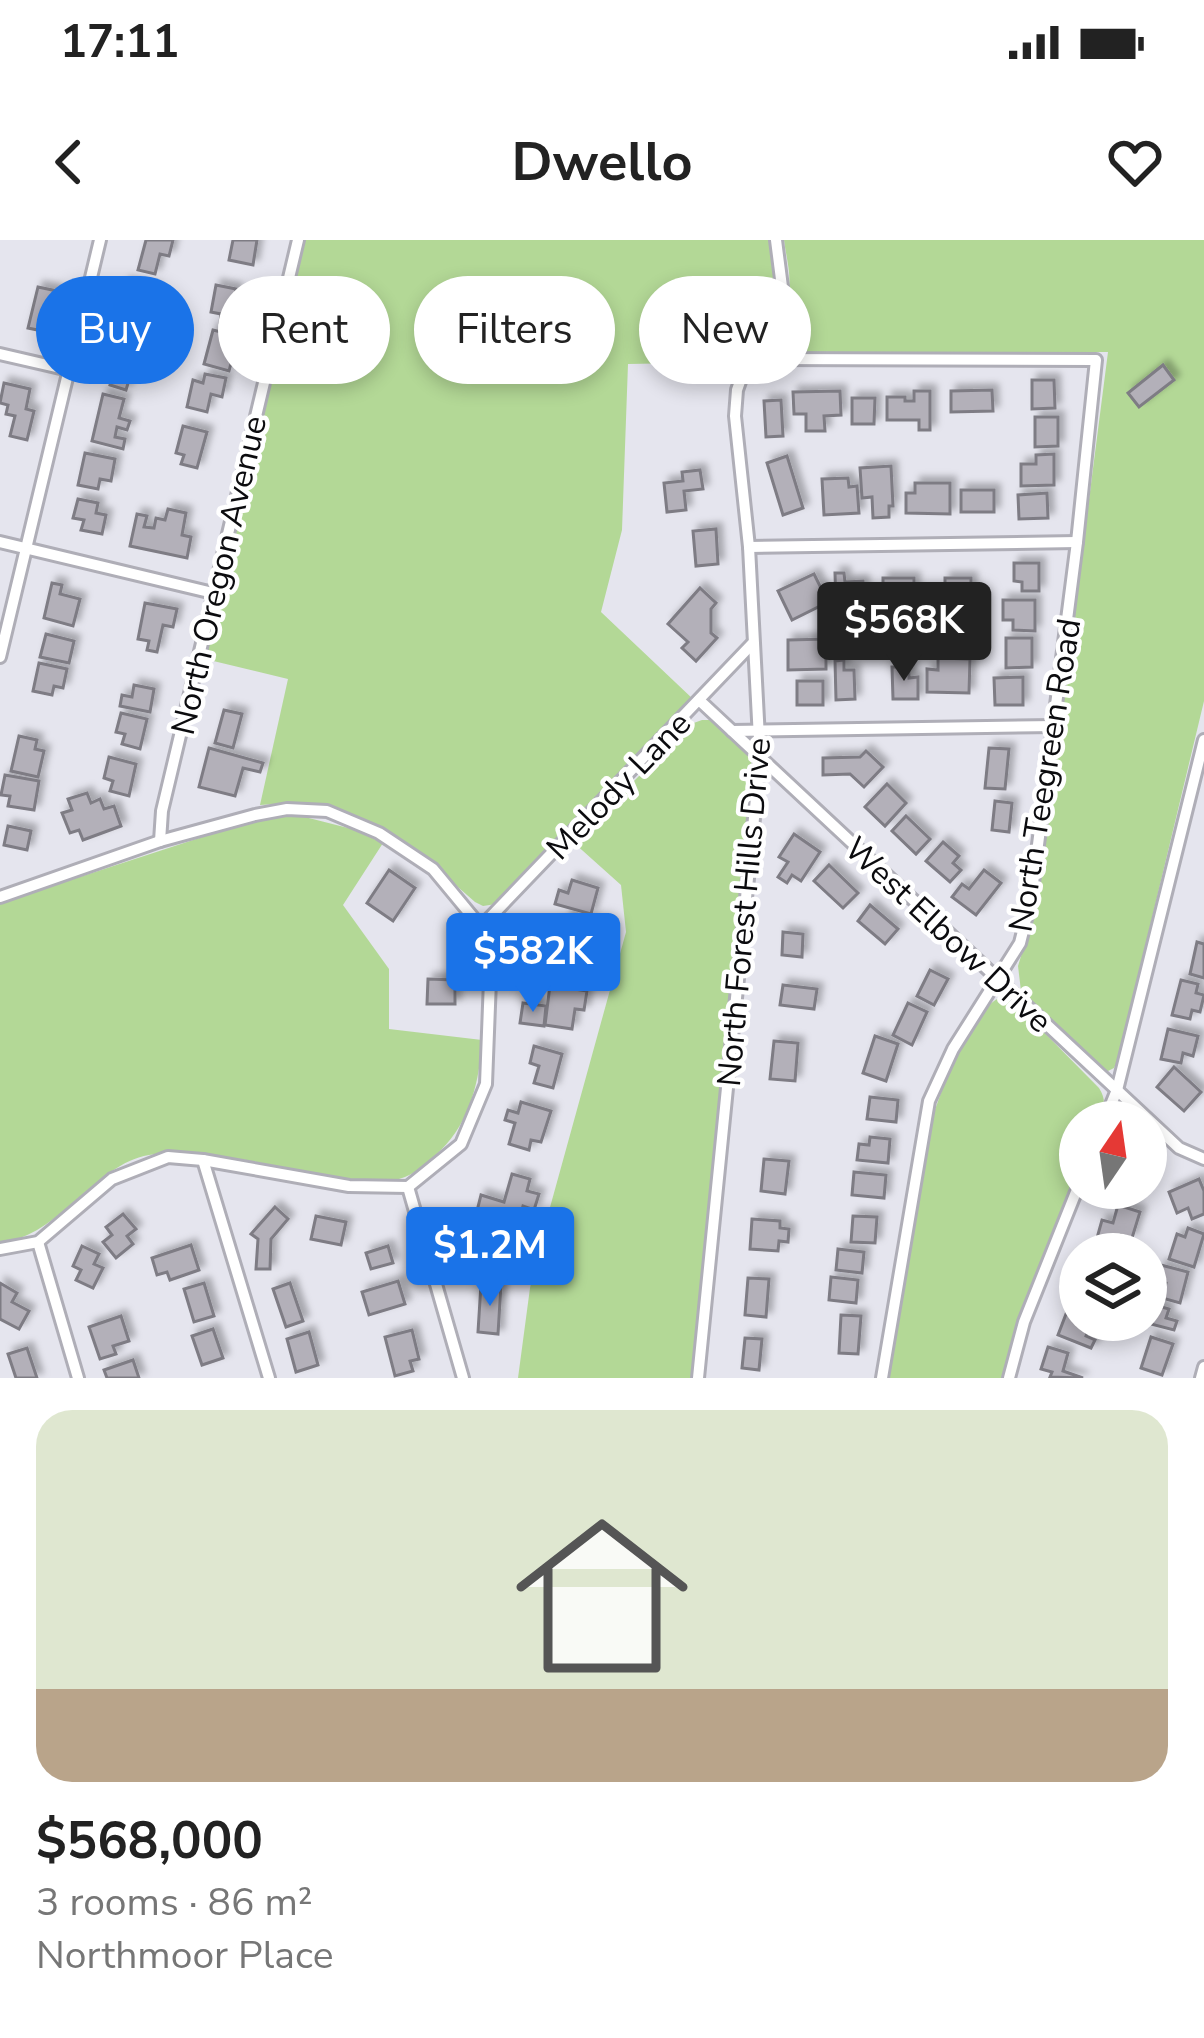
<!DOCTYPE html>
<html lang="en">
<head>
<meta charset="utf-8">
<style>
	:root { --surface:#fff; --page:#f2f2f2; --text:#222; --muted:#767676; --line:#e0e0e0; --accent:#1a73e8 }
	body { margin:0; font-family:"Nunito Sans",sans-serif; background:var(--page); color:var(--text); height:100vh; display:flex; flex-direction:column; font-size:45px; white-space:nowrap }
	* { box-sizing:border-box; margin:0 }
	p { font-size:39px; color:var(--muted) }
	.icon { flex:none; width:66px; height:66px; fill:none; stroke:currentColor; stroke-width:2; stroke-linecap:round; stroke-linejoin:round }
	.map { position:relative; height:1138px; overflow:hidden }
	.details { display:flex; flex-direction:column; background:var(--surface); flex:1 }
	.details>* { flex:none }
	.top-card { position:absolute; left:36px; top:36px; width:1134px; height:108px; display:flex; gap:24px }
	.needle { width:78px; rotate:13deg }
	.tools { position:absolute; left:1059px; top:861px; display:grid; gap:24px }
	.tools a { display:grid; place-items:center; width:108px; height:108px; border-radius:50%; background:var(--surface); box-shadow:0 6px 18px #0003; font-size:60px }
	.price { position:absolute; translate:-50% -102px; padding:0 27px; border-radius:12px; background:var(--accent); color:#fff; font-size:39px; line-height:78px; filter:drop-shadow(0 3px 6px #0008) }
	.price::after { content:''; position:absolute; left:50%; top:72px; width:36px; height:27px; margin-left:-18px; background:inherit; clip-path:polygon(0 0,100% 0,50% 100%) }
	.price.active { background:#222; color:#fff }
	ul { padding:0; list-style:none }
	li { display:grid; align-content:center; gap:24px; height:636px; padding:0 36px }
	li+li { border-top:3px solid var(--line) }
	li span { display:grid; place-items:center; height:372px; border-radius:36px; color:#555 }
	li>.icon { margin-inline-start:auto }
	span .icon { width:216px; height:216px; fill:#fffc; stroke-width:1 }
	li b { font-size:51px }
	.chip { padding:0 42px; border-radius:54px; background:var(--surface); box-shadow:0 6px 18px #0003; font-size:42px; line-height:108px }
	.chip.active { background:var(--accent); color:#fff }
	.status { display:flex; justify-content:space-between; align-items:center; height:84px; padding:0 60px; background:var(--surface); direction:ltr }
	.status svg { height:33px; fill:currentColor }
	header { display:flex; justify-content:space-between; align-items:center; height:156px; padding:0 36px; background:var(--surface); font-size:54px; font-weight:700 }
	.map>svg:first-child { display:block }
</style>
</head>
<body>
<div class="status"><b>17:11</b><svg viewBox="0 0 49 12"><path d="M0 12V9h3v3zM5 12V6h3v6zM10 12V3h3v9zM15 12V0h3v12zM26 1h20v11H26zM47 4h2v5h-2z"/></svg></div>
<header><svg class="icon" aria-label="back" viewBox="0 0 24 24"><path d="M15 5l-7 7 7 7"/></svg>Dwello<svg class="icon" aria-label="heart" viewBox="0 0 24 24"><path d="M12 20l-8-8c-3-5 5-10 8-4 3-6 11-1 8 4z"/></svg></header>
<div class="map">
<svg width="1204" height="1138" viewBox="0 0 1204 1138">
	<defs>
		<filter id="shadow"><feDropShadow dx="5.5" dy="-5.5" stdDeviation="3" flood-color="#0004"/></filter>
	</defs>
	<rect width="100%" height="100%" fill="#e5e5ee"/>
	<g fill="#b3d896">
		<path d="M303,0H770L774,35L772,63L742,122L628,124L622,290L601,372L694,460L496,664L483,666L475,662L427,620L322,567L291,563L260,565L288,439L205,419Z"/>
		<path d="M784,0H1204V461L1118,820L1114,828L1106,832L1100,830L1021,751L1018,726L1037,664L1108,112L777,113C763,95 786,71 789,49C791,33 786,16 784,0Z"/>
		<path d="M702,480H711C727,495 750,510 754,531L694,1138H518L530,1048L541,1000L626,692L621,645L573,602L691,484Z"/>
		<path d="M297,575L352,589L383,603L343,665L389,729V789L482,800C480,839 470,882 441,910C430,920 420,931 405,937C380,947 348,939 323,935C269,926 202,906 149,915C93,925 62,995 0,1003V663L236,586L273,577Z"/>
		<path d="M1001,757L1008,758L1016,764L1099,848C1107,860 1104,869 1099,882H1080V929L1019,1085L1001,1138H887L925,904C934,868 966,772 1001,757Z"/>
	</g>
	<g fill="#b3b0b9" stroke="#7e7c84" stroke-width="3" filter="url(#shadow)">
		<path d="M146,0H173L169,16L160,14L155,34L138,30Z"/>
		<path d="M233,0H257L253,25L229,20Z"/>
		<path d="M125,43L154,49L147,81L137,78L135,89L116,85Z"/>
		<path d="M216,45L236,49L233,67L243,69L240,87L220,83L221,74L211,72Z"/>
		<path d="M38,47L57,51L47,92L28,88Z"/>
		<path d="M213,90L238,96L229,131L204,124Z"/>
		<path d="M113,102L130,107L127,117L135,120L126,150L110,145L116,125L107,123Z"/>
		<path d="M1163,125L1174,140L1139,167L1128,153Z"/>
		<path d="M205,134L226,138L222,157L211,154L207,172L187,167L193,140L203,143Z"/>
		<path d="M1032,140H1054L1055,168L1032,169Z"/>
		<path d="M4,143L30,149L26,169L34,171L27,200L10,196L15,176L6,174L8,165L0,163Z"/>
		<path d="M992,150L993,171L951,172V151Z"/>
		<path d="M840,151L841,175L824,176L825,191H806V174H794L793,152Z"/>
		<path d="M914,151H930V190H919V180H887V157H905V161H914Z"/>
		<path d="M103,154L124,159L119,178L130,181L127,190L117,187L115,197L125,199L123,209L92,201Z"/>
		<path d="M852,158H875L874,184H852Z"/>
		<path d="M781,160L783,196L766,197L764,161Z"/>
		<path d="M1035,177H1058V206L1035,207Z"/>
		<path d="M183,186L207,192L197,228L181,224L184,215L176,213Z"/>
		<path d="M85,213L115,219L111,241L100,239L98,249L78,245Z"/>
		<path d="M1054,214V245L1021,246V224H1036V215Z"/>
		<path d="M787,216L803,268L783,275L767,223Z"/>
		<path d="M891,226L893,266H889V277L873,278L872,257L862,258L860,228Z"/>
		<path d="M700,230L703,249L684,251L686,270L667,272L664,243L683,241L682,232Z"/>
		<path d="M848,238L849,247L857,246L859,273L824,275L822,239Z"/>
		<path d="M915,243H950V274L906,273V253H915Z"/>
		<rect x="961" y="250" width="33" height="22"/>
		<path d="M1047,253L1048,278L1019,279L1018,255Z"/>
		<path d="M78,259L98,263L96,273L106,275L102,294L81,290L84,280L73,278Z"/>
		<path d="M168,269L186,273L182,295L191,297L187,318L130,306L137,274L147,276L144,287L154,288L156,278L165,280Z"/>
		<path d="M716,289L718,324L696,326L693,291Z"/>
		<path d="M1014,323H1039V351H1022V342L1014,341Z"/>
		<path d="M835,333H844L845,342L863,341L864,368L836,369Z"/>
		<path d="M814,334L828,362L792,380L778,351Z"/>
		<rect x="883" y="338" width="31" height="25"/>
		<path d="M945,338H971V368L953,369V358H945Z"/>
		<path d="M52,343L62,345L60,354L80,359L73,386L44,378Z"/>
		<path d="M700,348L716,363L711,369V393L717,398L696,421L682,408L688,402L668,384Z"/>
		<path d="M1003,360H1035V391L1013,390V380H1003Z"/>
		<path d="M145,363L177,369L173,387L163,385L157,412L147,410L149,401L138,399Z"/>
		<path d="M46,394L74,401L69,423L40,417Z"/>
		<path d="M1006,398H1032V427L1006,428Z"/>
		<path d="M826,399V429L788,430V400Z"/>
		<path d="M938,418L970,419L969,453L927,452V429L938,430Z"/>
		<path d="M844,420V430H854L855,459L836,460L835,421Z"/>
		<path d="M39,423L67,429L63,448L54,446L52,455L33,451Z"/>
		<path d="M892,427H909V438L918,437V459H893Z"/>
		<path d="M1023,437V465H995L994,438Z"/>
		<rect x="797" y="441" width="26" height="24"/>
		<path d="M134,445L154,449L150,472L120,466L122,455L132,457Z"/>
		<path d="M224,470L242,474L233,508L215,503Z"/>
		<path d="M121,473L147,479L140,509L122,504L125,494L116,492Z"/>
		<path d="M19,496L37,500L35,509L44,511L38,537L11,531Z"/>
		<path d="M209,508L263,523L260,532L243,528L235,556L199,547Z"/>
		<path d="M989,508L1009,509L1005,549L985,548Z"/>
		<path d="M866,511L883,527L864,547L850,534L823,535V518L860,517Z"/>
		<path d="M109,517L136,524L129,556L110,551L113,541L104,538Z"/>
		<path d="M5,535L39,541L34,570L8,566L10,556L1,555Z"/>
		<path d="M887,544L906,563L885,586L865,567Z"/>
		<path d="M87,553L91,563L100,559L104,569L114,566L121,586L83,600L79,590L70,593L62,573L72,570L68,559Z"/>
		<path d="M995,561L1012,563L1009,592L992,590Z"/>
		<path d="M906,576L930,599L916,614L892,591Z"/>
		<path d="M8,586L31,591L27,610L4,605Z"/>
		<path d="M794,594L820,612L801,641L792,635L787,643L778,637L788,622L779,617Z"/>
		<path d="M943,602L959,616L953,623L961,630L950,642L926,621Z"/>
		<path d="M829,625L858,653L843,668L814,641Z"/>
		<path d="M389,630L415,648L393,681L367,663Z"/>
		<path d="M984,630L1001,643L976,675L952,657L962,644L969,649Z"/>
		<path d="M572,640L598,648L591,674L555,664L559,650L568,653Z"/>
		<path d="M870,665L898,689L885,704L858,681Z"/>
		<path d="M567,675L594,683L587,706L552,695L555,684L564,687Z"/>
		<path d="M783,692L803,694L802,717L782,715Z"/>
		<path d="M1197,702L1204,704V738L1190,734Z"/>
		<path d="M930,730L948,739L934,765L917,756Z"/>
		<path d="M428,739L455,740V764H427Z"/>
		<path d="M1181,740L1198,744L1196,753L1204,755L1200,772L1192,770L1190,779L1172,775Z"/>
		<path d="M550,745L587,751L584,770L575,769L572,789L545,785Z"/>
		<path d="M783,745L817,749L814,769L780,765Z"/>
		<path d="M523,763L546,766L544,786L520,783Z"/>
		<path d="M908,763L927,772L912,805L893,795Z"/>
		<path d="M1168,789L1198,796L1193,816L1183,813L1181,823L1161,819Z"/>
		<path d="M875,796L898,804L886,841L863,833Z"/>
		<path d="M774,801L798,803L795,841L770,839Z"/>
		<path d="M534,806L562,814L553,848L534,843L539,826L530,823Z"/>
		<path d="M1174,827L1201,852L1184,871L1157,847Z"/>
		<path d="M870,857L898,860L896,882L867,879Z"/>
		<path d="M521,862L551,871L541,902L531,900L529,910L509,904L515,883L505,880L508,870L518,873Z"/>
		<path d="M870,897L890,899L888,923L857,920L859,904L869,905Z"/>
		<path d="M764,919L789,921L785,954L761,951Z"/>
		<path d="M854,932L886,935L884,958L852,955Z"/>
		<path d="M512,934L530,939L527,951L539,954L534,970L523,966L520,977L505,973L503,982L476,975L481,955L504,962Z"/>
		<path d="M1199,939L1204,951V974L1192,979L1188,968L1177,973L1169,952Z"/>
		<path d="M1118,965L1140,972L1132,998L1121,995L1118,1004L1097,998L1102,980L1113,983Z"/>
		<path d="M275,967L288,979L271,999L270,1029H256L258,999L251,994Z"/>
		<path d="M123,974L136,989L127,996L133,1004L116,1018L103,1002L112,995L106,987Z"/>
		<path d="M316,976L346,982L341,1005L311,999Z"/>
		<path d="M853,976L877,977L875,1003L851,1002Z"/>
		<path d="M752,979L780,981V988L789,989L788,1002L779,1001L778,1011L750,1009Z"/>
		<path d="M1188,988L1204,994L1194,1027L1169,1019L1177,994L1185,997Z"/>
		<path d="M483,992L509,999L501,1026L476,1019L478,1010L470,1007L472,998L480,1001Z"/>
		<path d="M191,1005L199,1030L170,1040L167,1032L157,1035L152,1018Z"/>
		<path d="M82,1006L99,1014L94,1024L103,1028L93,1048L76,1040L81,1030L73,1026Z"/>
		<path d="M388,1006L393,1023L371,1029L366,1013Z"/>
		<path d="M838,1009L864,1012L862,1033L836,1030Z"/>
		<path d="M1161,1025L1188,1032L1180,1063L1162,1058L1166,1043L1157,1041Z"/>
		<path d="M831,1037L858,1040L856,1063L829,1060Z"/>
		<path d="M748,1038L769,1039L766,1077L745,1075Z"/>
		<path d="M398,1041L405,1064L369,1075L362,1052Z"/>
		<path d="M0,1043L17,1053L12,1062L29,1071L19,1089L0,1079Z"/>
		<path d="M204,1043L214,1076L194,1082L184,1049Z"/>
		<path d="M290,1043L303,1081L286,1087L273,1049Z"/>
		<path d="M481,1044L501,1045L498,1094L478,1092Z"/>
		<path d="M1071,1061L1080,1065V1080H1092L1086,1096L1095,1100L1091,1108L1058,1095Z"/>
		<path d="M1148,1063L1169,1069L1166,1078L1177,1081L1174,1090L1143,1082L1146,1080Z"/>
		<path d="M841,1075L861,1076L858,1114L839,1113Z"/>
		<path d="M121,1076L129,1101L113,1106L116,1114L100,1119L89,1087Z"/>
		<path d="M213,1089L223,1118L202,1125L192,1096Z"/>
		<path d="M412,1090L419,1119L410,1121L413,1131L395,1136L385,1097Z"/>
		<path d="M309,1092L318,1125L296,1132L287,1099Z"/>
		<path d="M1151,1097L1173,1104L1162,1135L1141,1128Z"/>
		<path d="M745,1098L762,1099L759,1130L742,1128Z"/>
		<path d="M1048,1107L1068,1113L1063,1131L1083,1138L1050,1137L1052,1132L1041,1129Z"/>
		<path d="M27,1108L37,1138H16L8,1114Z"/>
		<path d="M133,1120L139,1138H107L104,1130Z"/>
	</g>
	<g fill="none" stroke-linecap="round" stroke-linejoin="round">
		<defs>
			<g id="minor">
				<path d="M0,114L69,130"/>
				<path d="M748,119L1096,120L1077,302L1031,659L1020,703L953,809L929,861L882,1138"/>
				<path d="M0,302L213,353"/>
				<path d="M749,307L1077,302"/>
				<path d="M0,417L100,0"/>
				<path d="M699,460L1179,908L1204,919"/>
				<path d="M732,491L1055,486"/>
				<path d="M160,601L162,571L298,0"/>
				<path d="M0,657L160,601L255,575L287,569L327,571L379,593L433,629L481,687L490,740L486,844L461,904L408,947"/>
				<path d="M481,687L753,403"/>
				<path d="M1104,882L1117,850L1204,500"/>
				<path d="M203,920L269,1138"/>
				<path d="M408,947L463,1138"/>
				<path d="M38,1002L78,1138"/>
				<path d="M0,1009L38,1002L112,939L168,917L203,920L349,946L408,947"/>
				<path d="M698,1138L760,518L749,307L735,176L737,150L748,119L774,77L782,47L776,0"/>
				<path d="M1009,1138L1024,1082L1080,942"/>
				<path d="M1201,1138L1204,1127"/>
			</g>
		</defs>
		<use href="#minor" stroke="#afaeb7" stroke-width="16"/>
		<use href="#minor" stroke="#fff" stroke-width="10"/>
	</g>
	<g text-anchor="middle" stroke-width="9" stroke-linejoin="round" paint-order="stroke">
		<g font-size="33" fill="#0b0b0e" stroke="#fff">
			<text transform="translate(218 335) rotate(-77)" y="12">North Oregon Avenue</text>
			<text transform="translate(1044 535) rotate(-81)" y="12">North Teegreen Road</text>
			<text transform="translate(618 545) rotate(-46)" y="12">Melody Lane</text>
			<text transform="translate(743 672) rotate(-85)" y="12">North Forest Hills Drive</text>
			<text transform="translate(949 694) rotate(43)" y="12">West Elbow Drive</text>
		</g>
	</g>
</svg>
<div class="tools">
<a><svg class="needle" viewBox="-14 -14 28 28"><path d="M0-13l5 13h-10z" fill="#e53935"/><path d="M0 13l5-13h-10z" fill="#767676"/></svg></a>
<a><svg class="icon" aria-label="layers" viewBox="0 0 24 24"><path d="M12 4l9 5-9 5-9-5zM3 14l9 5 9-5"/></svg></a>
</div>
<b class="price active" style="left:904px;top:444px">$568K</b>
<b class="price" style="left:533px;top:775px">$582K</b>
<b class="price" style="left:490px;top:1069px">$1.2M</b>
<div class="top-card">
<a class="chip active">Buy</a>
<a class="chip">Rent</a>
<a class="chip">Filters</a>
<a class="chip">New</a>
</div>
</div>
<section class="details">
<ul>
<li><span style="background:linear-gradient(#dfe7d0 75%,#b9a48a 0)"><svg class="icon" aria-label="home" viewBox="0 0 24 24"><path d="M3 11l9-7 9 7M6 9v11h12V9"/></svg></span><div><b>$568,000</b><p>3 rooms · 86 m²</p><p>Northmoor Place</p></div></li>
</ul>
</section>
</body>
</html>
